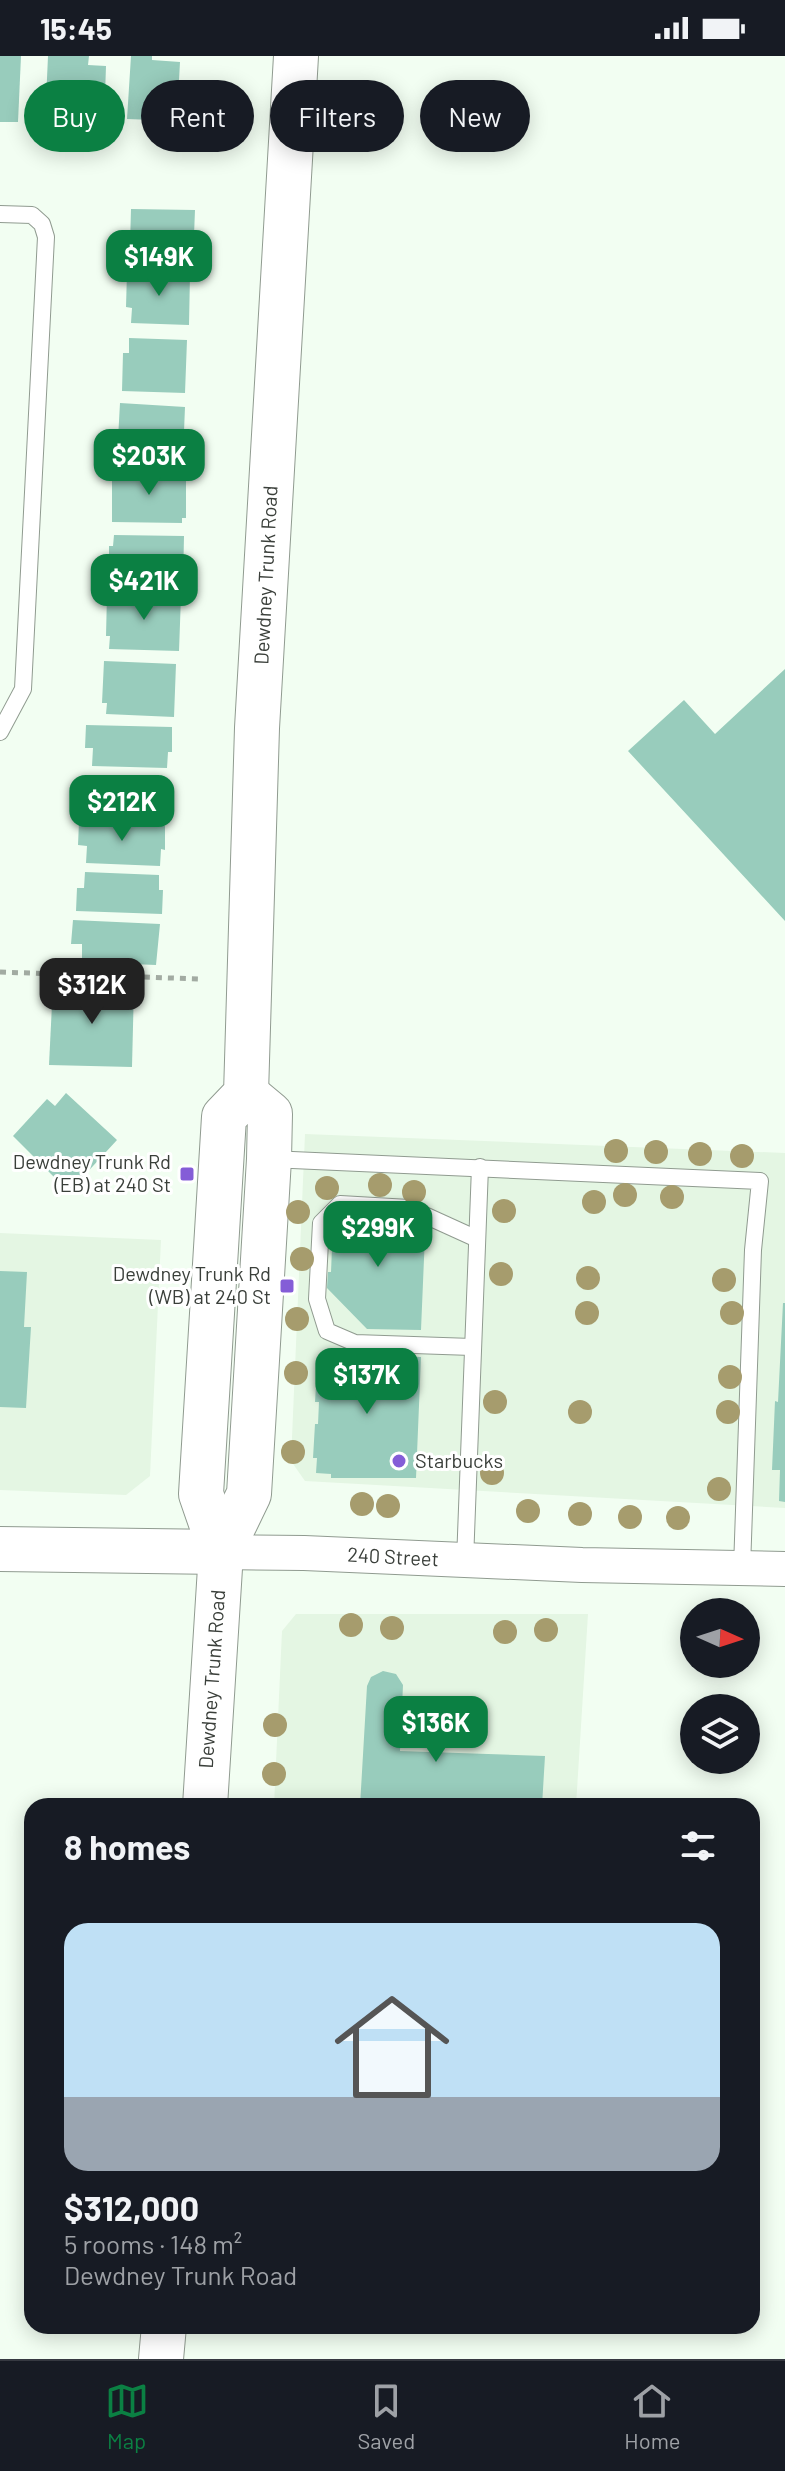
<!DOCTYPE html>
<html lang="en">
<head>
<meta charset="utf-8">
<style>
	:root { --surface:#171b24; --page:#20242c; --text:#f1f3f6; --muted:#9ea1a6; --line:#363941; --accent:#0b8043 }
	body { margin:0; font-family:Barlow,sans-serif; background:var(--page); color:var(--text); height:100vh; display:flex; flex-direction:column; font-size:30px; white-space:nowrap }
	* { box-sizing:border-box; margin:0 }
	p { font-size:26px; color:var(--muted) }
	.icon { flex:none; width:44px; height:44px; fill:none; stroke:currentColor; stroke-width:2; stroke-linecap:round; stroke-linejoin:round }
	.map { position:relative; flex:1; overflow:hidden }
	.sheet { position:absolute; left:24px; top:1742px; width:736px; height:536px; display:flex; flex-direction:column; background:var(--surface); border-radius:24px; box-shadow:0 4px 20px #0003 }
	.sheet>* { flex:none }
	.top-card { position:absolute; left:24px; top:24px; width:738px; height:72px; display:flex; gap:16px }
	.needle { width:52px; rotate:93deg }
	.buttons { position:absolute; left:680px; top:1542px; display:grid; gap:16px }
	.buttons a { display:grid; place-items:center; width:80px; height:80px; border-radius:50%; background:var(--surface); box-shadow:0 4px 20px #0003; font-size:40px }
	.price { position:absolute; translate:-50% -68px; padding:0 18px; border-radius:16px; background:var(--accent); color:#fff; font-size:26px; line-height:52px; filter:drop-shadow(0 2px 4px #0008) }
	.price::after { content:''; position:absolute; left:50%; top:48px; width:24px; height:18px; margin-left:-12px; background:inherit; clip-path:polygon(0 0,100% 0,50% 100%) }
	.price.current { background:#222; color:#fff }
	ul { padding:0; list-style:none }
	li { display:grid; align-content:center; gap:16px; height:424px; padding:0 40px }
	li+li { border-top:2px solid var(--line) }
	li span { display:grid; place-items:center; height:248px; border-radius:24px; color:#555 }
	li>.icon { margin-inline-start:auto }
	span .icon { width:144px; height:144px; fill:#fffc; stroke-width:1 }
	li b { font-size:34px }
	h2 { display:flex; justify-content:space-between; align-items:center; height:96px; padding:0 40px; font-size:34px }
	.pill { padding:0 28px; border-radius:36px; background:var(--surface); box-shadow:0 4px 20px #0003; font-size:28px; line-height:72px }
	.pill.current { background:var(--accent); color:#fff }
	.status { display:flex; justify-content:space-between; align-items:center; height:56px; padding:0 40px; background:var(--surface); direction:ltr }
	.status svg { height:22px; fill:currentColor }
	.dock { display:flex; justify-content:space-around; align-items:center; height:112px; border-top:2px solid var(--line); background:var(--surface); font-size:22px; color:var(--muted) }
	.dock a { display:grid; justify-items:center; gap:4px }
	.dock .current { color:var(--accent) }
	.map>svg:first-child { display:block }
</style>
</head>
<body>
<div class="status"><b>15:45</b><svg viewBox="0 0 49 12"><path d="M0 12V9h3v3zM5 12V6h3v6zM10 12V3h3v9zM15 12V0h3v12zM26 1h20v11H26zM47 4h2v5h-2z"/></svg></div>
<div class="map">
<svg width="785" height="2303" viewBox="0 0 785 2303">
	<rect width="100%" height="100%" fill="#f2fef2"/>
	<g fill="#e4f6e3">
		<path d="M305,1078L785,1097V1452L305,1425L291,1405Z"/>
		<path d="M0,1177L161,1184L150,1420L126,1439L0,1434Z"/>
		<path d="M296,1558H588L576,1750H274L282,1575Z"/>
	</g>
	<g fill="#98ccbc">
		<path d="M0,0H21L18,66H0Z"/>
		<path d="M48,0H89L88,9L106,10L104,69L45,67Z"/>
		<path d="M131,0H152V4L180,6L177,61L154,60V64L127,63Z"/>
		<path d="M131,153L195,154L193,205L136,204L137,189H130Z"/>
		<path d="M127,216L190,218L189,269L131,267L132,252L126,251Z"/>
		<path d="M129,282L187,284L185,337L122,335L123,297H129Z"/>
		<path d="M120,347L185,351L183,400L176,399L175,404L124,399L125,384L118,383Z"/>
		<path d="M118,415L186,416V462H182V467L112,466V425H118Z"/>
		<path d="M114,479L184,480L183,528L180,533L109,532V490H113Z"/>
		<path d="M107,538L181,540L179,595L109,593L110,580H106Z"/>
		<path d="M104,605L176,608L174,661L106,658L107,647H102Z"/>
		<path d="M785,613V865L628,695L684,644L715,678Z"/>
		<path d="M86,669L172,671V696H168L167,712L92,710L93,692H85Z"/>
		<path d="M91,719L164,722V738L168,739L167,762L80,758L81,736H90Z"/>
		<path d="M79,766L165,770V794L161,793L160,810L86,807L87,790L78,789Z"/>
		<path d="M85,816L159,819V834H163L162,858L76,855L77,832H84Z"/>
		<path d="M73,864L160,868L156,909L82,906V888H71Z"/>
		<path d="M53,928L134,930L132,1011L49,1009Z"/>
		<path d="M66,1037L117,1084L69,1136L13,1080L47,1043L55,1050Z"/>
		<path d="M345,1155L411,1157L410,1178L425,1179L421,1274L367,1273L327,1232L328,1216H331L333,1168Z"/>
		<path d="M0,1215L27,1216L24,1271H31L26,1352L0,1351Z"/>
		<path d="M783,1247H785V1446L779,1445L780,1414H772L775,1345L778,1346Z"/>
		<path d="M321,1297L421,1301L416,1422H331V1418L316,1417L317,1402H313L315,1368H318L319,1346H315L317,1312H321Z"/>
		<path d="M383,1615L396,1618L403,1629L400,1695L545,1700L542,1750H478V1748L397,1743V1750H360L367,1630L371,1621Z"/>
	</g>
	<g fill="none" stroke-linecap="round" stroke-linejoin="round">
		<defs>
			<g id="service">
				<path d="M0,158L32,159L42,168L46,181L23,633L0,676"/>
				<path d="M270,1103L760,1125L753,1194L742,1512"/>
				<path d="M472,1291L355,1287L327,1275L317,1243L321,1167L340,1148L409,1152L475,1182"/>
				<path d="M465,1505L480,1111"/>
			</g>
			<path id="minor" d="M221,1496L304,1497L582,1509L785,1513"/>
			<g id="secondary">
				<path d="M0,1493L221,1496"/>
				<path d="M221,1496L201,1438L224,1061L246,1038L257,672L296,0"/>
				<path d="M205,1750L221,1496L249,1438L269,1103L270,1058L246,1038"/>
				<path d="M161,2303L164,2270"/>
			</g>
		</defs>
		<use href="#service" stroke="#909b90" stroke-width="18"/>
		<use href="#minor" stroke="#909b90" stroke-width="36"/>
		<use href="#secondary" stroke="#909b90" stroke-width="46"/>
		<path stroke="#a2aba2" stroke-width="5" stroke-dasharray="6 6" stroke-linecap="butt" d="M0,916L199,923"/>
		<use href="#service" stroke="#fff" stroke-width="16"/>
		<use href="#minor" stroke="#fff" stroke-width="34"/>
		<use href="#secondary" stroke="#fff" stroke-width="44"/>
	</g>
	<g fill="#a69c6d">
		<circle cx="616" cy="1095" r="12"/>
		<circle cx="656" cy="1096" r="12"/>
		<circle cx="700" cy="1098" r="12"/>
		<circle cx="742" cy="1100" r="12"/>
		<circle cx="380" cy="1129" r="12"/>
		<circle cx="327" cy="1132" r="12"/>
		<circle cx="414" cy="1136" r="12"/>
		<circle cx="625" cy="1139" r="12"/>
		<circle cx="672" cy="1141" r="12"/>
		<circle cx="594" cy="1146" r="12"/>
		<circle cx="504" cy="1155" r="12"/>
		<circle cx="298" cy="1156" r="12"/>
		<circle cx="302" cy="1203" r="12"/>
		<circle cx="501" cy="1218" r="12"/>
		<circle cx="588" cy="1222" r="12"/>
		<circle cx="724" cy="1224" r="12"/>
		<circle cx="587" cy="1257" r="12"/>
		<circle cx="732" cy="1257" r="12"/>
		<circle cx="297" cy="1263" r="12"/>
		<circle cx="296" cy="1317" r="12"/>
		<circle cx="730" cy="1321" r="12"/>
		<circle cx="495" cy="1346" r="12"/>
		<circle cx="580" cy="1356" r="12"/>
		<circle cx="728" cy="1356" r="12"/>
		<circle cx="293" cy="1396" r="12"/>
		<circle cx="492" cy="1417" r="12"/>
		<circle cx="719" cy="1433" r="12"/>
		<circle cx="362" cy="1448" r="12"/>
		<circle cx="388" cy="1450" r="12"/>
		<circle cx="528" cy="1455" r="12"/>
		<circle cx="580" cy="1458" r="12"/>
		<circle cx="630" cy="1461" r="12"/>
		<circle cx="678" cy="1462" r="12"/>
		<circle cx="351" cy="1569" r="12"/>
		<circle cx="392" cy="1572" r="12"/>
		<circle cx="546" cy="1574" r="12"/>
		<circle cx="505" cy="1576" r="12"/>
		<circle cx="275" cy="1669" r="12"/>
		<circle cx="274" cy="1718" r="12"/>
	</g>
	<g fill="#845dd7" stroke="#fff" stroke-width="3">
		<rect x="179" y="1110" width="16" height="16" rx="4"/>
		<rect x="279" y="1222" width="16" height="16" rx="4"/>
		<circle cx="399" cy="1405" r="8"/>
	</g>
	<g text-anchor="middle" stroke-width="6" stroke-linejoin="round" paint-order="stroke">
		<g font-size="20" fill="#3a3f3a" stroke="#fff">
			<text transform="translate(266 519) rotate(-87)" y="7">Dewdney Trunk Road</text>
			<text transform="translate(393 1501) rotate(3)" y="7">240 Street</text>
			<text transform="translate(212 1623) rotate(-86)" y="7">Dewdney Trunk Road</text>
		</g>
		<g font-size="20" fill="#3a3f3a" stroke="#fff" text-anchor="end">
			<text x="171" y="1113">Dewdney Trunk Rd<tspan x="171" dy="23">(EB) at 240 St</tspan></text>
			<text x="271" y="1225">Dewdney Trunk Rd<tspan x="271" dy="23">(WB) at 240 St</tspan></text>
			<text x="415" y="1412" text-anchor="start">Starbucks</text>
		</g>
	</g>
</svg>
<div class="buttons">
<a><svg class="needle" viewBox="-14 -14 28 28"><path d="M0-13l5 13h-10z" fill="#e53935"/><path d="M0 13l5-13h-10z" fill="#9ea1a6"/></svg></a>
<a><svg class="icon" aria-label="layers" viewBox="0 0 24 24"><path d="M12 4l9 5-9 5-9-5zM3 14l9 5 9-5"/></svg></a>
</div>
<b class="price" style="left:159px;top:242px">$149K</b>
<b class="price" style="left:149px;top:441px">$203K</b>
<b class="price" style="left:144px;top:566px">$421K</b>
<b class="price" style="left:122px;top:787px">$212K</b>
<b class="price current" style="left:92px;top:970px">$312K</b>
<b class="price" style="left:378px;top:1213px">$299K</b>
<b class="price" style="left:367px;top:1360px">$137K</b>
<b class="price" style="left:436px;top:1708px">$136K</b>
<div class="top-card">
<a class="pill current">Buy</a>
<a class="pill">Rent</a>
<a class="pill">Filters</a>
<a class="pill">New</a>
</div>
<section class="sheet">
<h2>8 homes<svg class="icon" aria-label="filters" viewBox="0 0 24 24"><path d="M4 7h16M4 17h16"/><circle cx="9" cy="7" r="2"/><circle cx="15" cy="17" r="2"/></svg></h2>
<ul>
<li><span style="background:linear-gradient(#bfe0f5 70%,#9aa5b1 0)"><svg class="icon" aria-label="home" viewBox="0 0 24 24"><path d="M3 11l9-7 9 7M6 9v11h12V9"/></svg></span><div><b>$312,000</b><p>5 rooms · 148 m²</p><p>Dewdney Trunk Road</p></div></li>
</ul>
</section>
</div>
<nav class="dock">
<a class="current"><svg class="icon" aria-label="map" viewBox="0 0 24 24"><path d="M3 6l6-2 6 2 6-2v14l-6 2-6-2-6 2zM9 4v14M15 6v14"/></svg>Map</a>
<a><svg class="icon" aria-label="saved" viewBox="0 0 24 24"><path d="M7 4h10v16l-5-4-5 4z"/></svg>Saved</a>
<a><svg class="icon" aria-label="home" viewBox="0 0 24 24"><path d="M3 11l9-7 9 7M6 9v11h12V9"/></svg>Home</a>
</nav>
</body>
</html>
